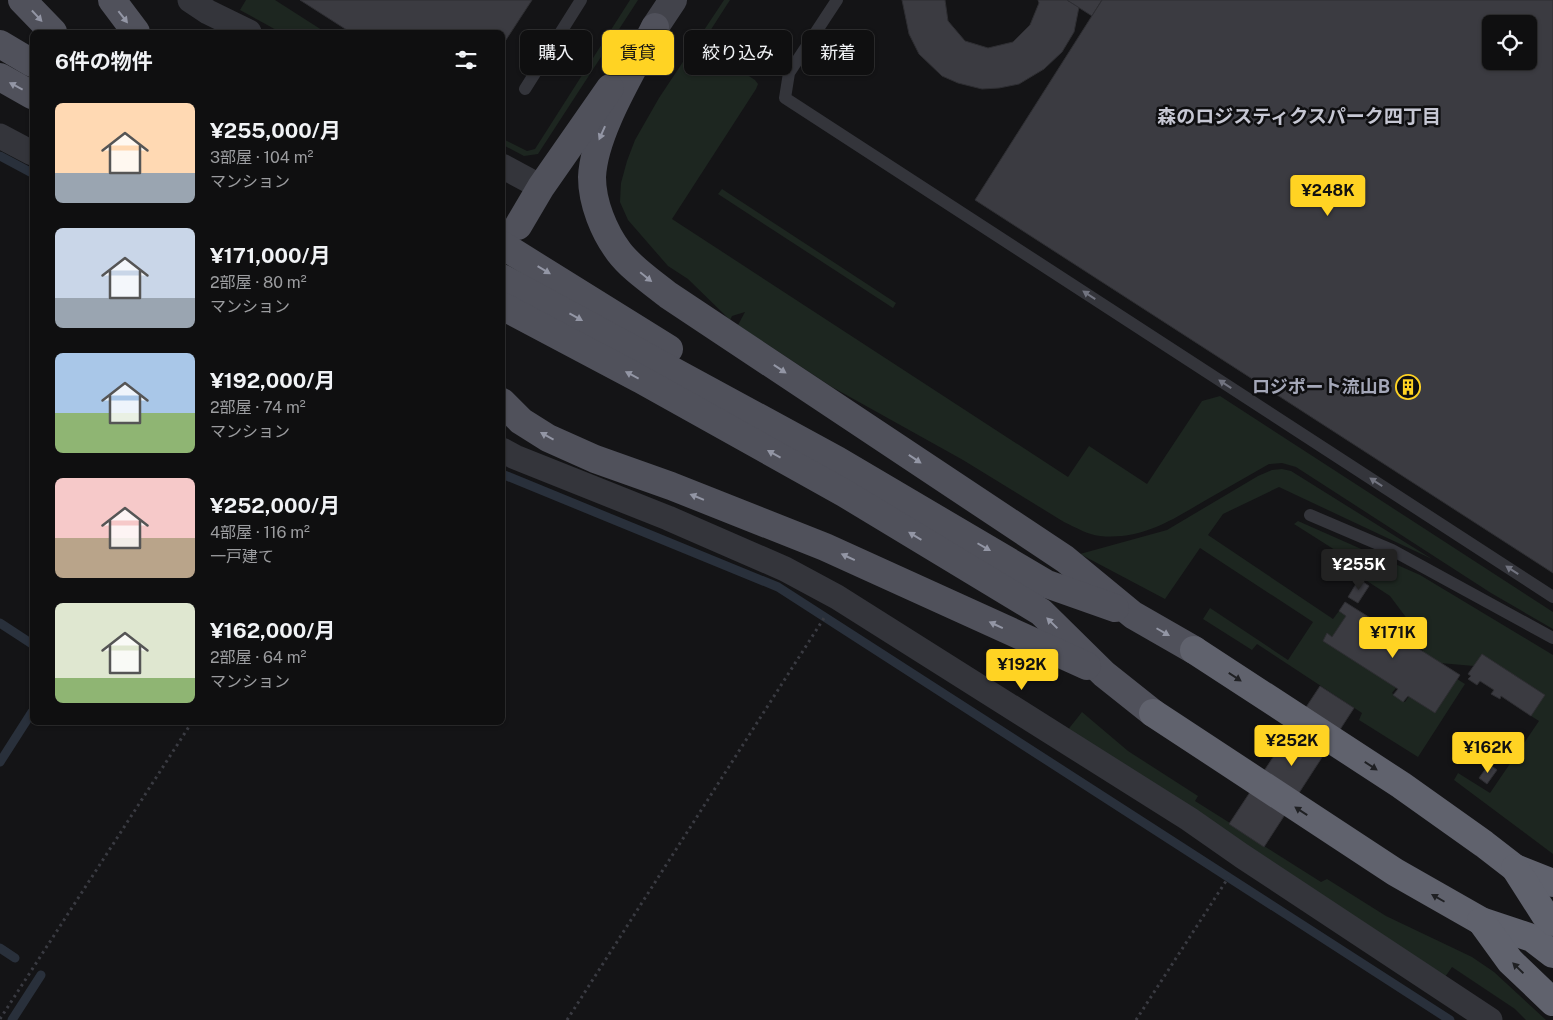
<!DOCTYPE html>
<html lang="ja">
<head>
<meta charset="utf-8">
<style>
	:root { --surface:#0f0f10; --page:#1d1d1e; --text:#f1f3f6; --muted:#9b9c9f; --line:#2f2f30; --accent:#ffd323 }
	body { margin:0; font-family:"Public Sans","Noto Sans JP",sans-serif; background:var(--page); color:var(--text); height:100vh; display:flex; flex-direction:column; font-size:19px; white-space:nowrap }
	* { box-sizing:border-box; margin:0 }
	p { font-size:16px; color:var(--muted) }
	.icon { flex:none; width:28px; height:28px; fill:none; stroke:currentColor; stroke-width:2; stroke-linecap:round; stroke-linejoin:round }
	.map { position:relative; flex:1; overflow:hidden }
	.side { position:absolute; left:30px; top:30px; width:475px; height:695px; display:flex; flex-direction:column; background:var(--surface); border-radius:8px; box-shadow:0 1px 4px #0004,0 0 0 1px var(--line) }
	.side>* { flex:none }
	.top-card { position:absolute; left:520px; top:30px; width:475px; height:45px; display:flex; gap:10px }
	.tools { position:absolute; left:1482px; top:15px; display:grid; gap:10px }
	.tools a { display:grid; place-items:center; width:55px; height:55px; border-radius:8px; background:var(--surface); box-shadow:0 1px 4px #0004,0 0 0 1px var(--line); font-size:25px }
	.price { position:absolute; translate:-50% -42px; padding:0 11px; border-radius:5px; background:var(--accent); color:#111; font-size:16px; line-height:32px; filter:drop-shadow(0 1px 2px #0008) }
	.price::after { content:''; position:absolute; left:50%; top:30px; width:15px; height:11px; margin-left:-8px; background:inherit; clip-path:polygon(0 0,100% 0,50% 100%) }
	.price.selected { background:#222; color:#fff }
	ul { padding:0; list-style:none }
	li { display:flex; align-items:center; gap:15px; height:125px; padding:0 25px }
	li span { display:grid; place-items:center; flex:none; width:140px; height:100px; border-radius:8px; color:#555 }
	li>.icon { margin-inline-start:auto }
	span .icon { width:60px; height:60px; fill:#fffc; stroke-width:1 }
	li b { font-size:21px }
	h2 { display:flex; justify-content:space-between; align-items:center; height:60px; padding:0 25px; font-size:21px }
	.tag { padding:0 18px; border-radius:8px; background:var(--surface); box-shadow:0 1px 4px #0004,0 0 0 1px var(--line); font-size:18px; line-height:45px }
	.tag.selected { background:var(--accent); color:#111 }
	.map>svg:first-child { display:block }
</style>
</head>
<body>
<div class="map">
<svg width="1553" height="1020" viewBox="0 0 1553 1020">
	<rect width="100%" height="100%" fill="#141416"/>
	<g fill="#1d2620">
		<path d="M246,0H275L325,32H280L240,10Z"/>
		<path d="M630,0H638L538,154L524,156L503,145V139L527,151L535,149Z"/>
		<path d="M724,0H730L701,45L755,80L758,84L756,89L672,219L1068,477L1089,446L1147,484L1202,401L1220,396L1553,612V629L1491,593L1296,467L1282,463L1269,464C1248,476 1227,488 1206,500C1172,520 1142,540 1100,536C1088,535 1075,527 1064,522L963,460L832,387L738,325L745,312L732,316L730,320L688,279L668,266L628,220L620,202L621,183L627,161L635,140L659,98Z"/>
		<path d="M722,189L896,303L893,308L718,194Z"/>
		<path d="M1282,469L1291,471L1432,559L1279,487L1223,514L1208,535L1333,619L1339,611L1346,616L1332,637L1327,634L1396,688L1392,693L1405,702L1409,696L1435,713L1457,679L1465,684L1418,757L1359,720L1362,713L1257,644L1252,650L1203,619L1210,608L1288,660L1313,622L1200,548L1165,599L1080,554L1167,530L1258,476L1272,470Z"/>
		<path d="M1298,521L1420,575L1553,655V854L1454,780L1458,773L1490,793L1539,721L1531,716L1545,695L1482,654L1474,666L1440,663L1423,652L1417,632L1390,596L1361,577L1365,569L1294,524Z"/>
		<path d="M1082,712L1128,751L1198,796L1195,801L1230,823L1229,824L1321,882L1327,879L1386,916L1472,957L1494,972L1546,1020H1526L1515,1009L1452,967L1445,977L1067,731Z"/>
	</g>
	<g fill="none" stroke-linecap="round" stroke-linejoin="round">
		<g stroke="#29303b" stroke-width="9">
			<path d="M0,156L32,173"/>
			<path d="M502,474L778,587L1450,1020"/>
			<path d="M0,623L32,644"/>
			<path d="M0,762L32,712"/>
			<path d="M0,948L15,958"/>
			<path d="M12,1020L41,975"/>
		</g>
	</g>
	<g fill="#3b3b41" stroke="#2e2e32" fill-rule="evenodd">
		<path d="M300,0H532L502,46V32H350Z"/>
		<path d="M902,0H945L948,21L965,41L988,48L1013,42L1030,25L1039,3L1038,0H1067L1079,7L1074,32L1062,52L1044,69L1019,84L999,88L982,89L958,83L942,76L919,54L909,34Z"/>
		<path d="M1067,0H1102L1092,16Z"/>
		<path d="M1102,0H1553V573L975,200ZM1491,24H1529V61H1491Z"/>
		<path d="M1359,579L1369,586L1358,603L1348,597Z"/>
		<path d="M1345,602L1460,675L1435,713L1408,696L1403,702L1393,695L1398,689L1323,641L1327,633L1332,637L1346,616L1339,611Z"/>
		<path d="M1482,654L1545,695L1531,716L1501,696L1500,699L1491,694L1494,690L1480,681L1477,685L1468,679L1471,676L1468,674Z"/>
		<path d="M1320,686L1354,708L1264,847L1229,824Z"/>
		<path d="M1489,764L1497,770L1487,784L1479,778Z"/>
	</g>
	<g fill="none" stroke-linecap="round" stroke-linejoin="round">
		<g stroke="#3a3b42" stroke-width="3" stroke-dasharray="2.5 4" stroke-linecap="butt">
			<path d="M0,1019L192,722"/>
			<path d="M567,1020L824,618"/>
			<path d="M1136,1020L1228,878"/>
		</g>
		<g stroke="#34353b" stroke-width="12">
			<path d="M837,0L789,73L785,98L1553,597"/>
			<path d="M525,89L581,0"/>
			<path d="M1310,515L1392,550L1553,638"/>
		</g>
		<g stroke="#34353b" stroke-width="25">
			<path d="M190,0L208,12L249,32"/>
			<path d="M0,136L32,153"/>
			<path d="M502,166L541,187"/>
			<path d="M502,450L515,457L668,518L785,569L837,597L1189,819L1242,856L1490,1020"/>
		</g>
		<path stroke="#42434b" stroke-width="28" d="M655,27L673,0"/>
		<g stroke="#50515b" stroke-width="28">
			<path d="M22,0L53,32"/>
			<path d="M112,0L136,32"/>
			<path d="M655,27C634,69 594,131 592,177C592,203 604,232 619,252C632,269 652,282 668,295L1065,559L1133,615L1194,650"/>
			<path d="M0,44L32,63"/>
			<path d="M0,77L32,95"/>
			<path d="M518,226L541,187L610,88"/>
			<path d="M502,245L669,349"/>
			<path d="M502,278L837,460L1047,584L1115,608"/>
			<path d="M502,306L640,379L844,493L1041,612L1104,674L1153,713"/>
			<path d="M502,402L521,421L548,438L595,459L671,486L825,547L1087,666"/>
		</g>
		<g stroke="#60626d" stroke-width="28">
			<path d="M1194,650L1401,785L1484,844L1515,868L1553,883"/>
			<path d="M1153,713L1395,872L1481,921L1532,938L1553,954"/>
			<path d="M1515,868L1545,915L1553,922"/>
			<path d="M1481,921L1510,961L1553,1002"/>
		</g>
	</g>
	<defs><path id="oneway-solid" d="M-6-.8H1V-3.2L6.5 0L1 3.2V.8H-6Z" transform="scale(1.25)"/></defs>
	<g fill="#9396a5">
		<use href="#oneway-solid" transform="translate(37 16) rotate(47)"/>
		<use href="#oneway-solid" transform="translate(123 17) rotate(52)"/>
		<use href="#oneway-solid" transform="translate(16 86) rotate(-152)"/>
		<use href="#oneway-solid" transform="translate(602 133) rotate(114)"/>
		<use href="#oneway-solid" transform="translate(544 270) rotate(31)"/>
		<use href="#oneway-solid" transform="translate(646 277) rotate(39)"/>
		<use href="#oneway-solid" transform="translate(576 317) rotate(29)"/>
		<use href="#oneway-solid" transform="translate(780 369) rotate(34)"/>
		<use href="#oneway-solid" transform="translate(632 375) rotate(-152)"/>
		<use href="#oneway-solid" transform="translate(547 436) rotate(-151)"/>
		<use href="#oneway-solid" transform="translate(774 454) rotate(-151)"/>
		<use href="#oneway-solid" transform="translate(915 459) rotate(34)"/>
		<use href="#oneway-solid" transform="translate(697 497) rotate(-158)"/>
		<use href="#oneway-solid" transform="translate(915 536) rotate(-149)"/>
		<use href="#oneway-solid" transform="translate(984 547) rotate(30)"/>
		<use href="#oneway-solid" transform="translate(848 557) rotate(-155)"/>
		<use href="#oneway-solid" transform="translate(1052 623) rotate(-136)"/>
		<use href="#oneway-solid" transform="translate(996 625) rotate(-155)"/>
		<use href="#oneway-solid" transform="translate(1163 632) rotate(30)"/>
	</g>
	<g fill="#727480">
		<use href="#oneway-solid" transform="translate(1089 295) rotate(-147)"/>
		<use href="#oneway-solid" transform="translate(1225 384) rotate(-147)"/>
		<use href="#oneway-solid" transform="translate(1376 482) rotate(-147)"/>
		<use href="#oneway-solid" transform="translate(1512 570) rotate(-147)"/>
	</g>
	<g fill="#1f2023">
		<use href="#oneway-solid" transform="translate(1235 677) rotate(33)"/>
		<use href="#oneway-solid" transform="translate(1371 766) rotate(33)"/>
		<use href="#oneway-solid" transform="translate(1301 811) rotate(-147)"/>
		<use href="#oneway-solid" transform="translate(1438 898) rotate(-150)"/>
		<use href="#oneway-solid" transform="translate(1518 968) rotate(-136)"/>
	</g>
	<defs>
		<symbol id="building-ring" viewBox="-11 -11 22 22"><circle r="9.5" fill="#0f0f11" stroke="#ffd323" stroke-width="1.5"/><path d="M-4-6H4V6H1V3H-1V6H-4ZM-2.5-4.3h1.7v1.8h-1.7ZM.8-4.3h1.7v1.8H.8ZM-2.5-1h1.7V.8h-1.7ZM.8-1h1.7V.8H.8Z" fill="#ffd323"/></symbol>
	</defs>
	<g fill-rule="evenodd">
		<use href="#building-ring" x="1394" y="373" width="28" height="28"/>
	</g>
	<g text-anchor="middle" stroke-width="5" stroke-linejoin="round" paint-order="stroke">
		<g font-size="18" font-weight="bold" fill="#a4a7b8" stroke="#0f0f11" text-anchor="end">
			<text x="1390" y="393">ロジポート流山B</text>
		</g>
		<g font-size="19" font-weight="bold" fill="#c6c7d3" stroke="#0f0f11">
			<text x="1299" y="123">森のロジスティクスパーク四丁目</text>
		</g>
	</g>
</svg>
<div class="tools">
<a><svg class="icon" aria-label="locate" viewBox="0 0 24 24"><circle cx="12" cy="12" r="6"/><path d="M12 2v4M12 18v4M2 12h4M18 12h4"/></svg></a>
</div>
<b class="price" style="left:1328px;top:217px">¥248K</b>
<b class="price selected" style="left:1359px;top:591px">¥255K</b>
<b class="price" style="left:1393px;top:659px">¥171K</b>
<b class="price" style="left:1022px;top:691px">¥192K</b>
<b class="price" style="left:1292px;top:767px">¥252K</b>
<b class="price" style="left:1488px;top:774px">¥162K</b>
<div class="top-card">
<a class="tag">購入</a>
<a class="tag selected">賃貸</a>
<a class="tag">絞り込み</a>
<a class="tag">新着</a>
</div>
<section class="side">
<h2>6件の物件<svg class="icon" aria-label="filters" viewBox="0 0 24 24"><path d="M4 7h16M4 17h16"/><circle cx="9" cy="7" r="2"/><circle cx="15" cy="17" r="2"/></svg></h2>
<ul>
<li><span style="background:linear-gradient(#ffd9b3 70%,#9aa5b1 0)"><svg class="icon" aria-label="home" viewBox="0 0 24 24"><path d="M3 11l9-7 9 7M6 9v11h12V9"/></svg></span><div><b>¥255,000/月</b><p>3部屋 · 104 m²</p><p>マンション</p></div></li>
<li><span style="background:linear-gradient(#c9d6e8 70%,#9aa5b1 0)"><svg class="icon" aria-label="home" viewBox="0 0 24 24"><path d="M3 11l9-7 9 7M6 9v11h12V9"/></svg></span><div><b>¥171,000/月</b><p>2部屋 · 80 m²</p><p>マンション</p></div></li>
<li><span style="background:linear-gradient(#a9c7e8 60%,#8fb573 0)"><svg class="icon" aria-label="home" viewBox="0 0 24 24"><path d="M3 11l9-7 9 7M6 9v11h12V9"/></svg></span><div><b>¥192,000/月</b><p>2部屋 · 74 m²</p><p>マンション</p></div></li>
<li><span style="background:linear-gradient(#f6c9c9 60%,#b9a48a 0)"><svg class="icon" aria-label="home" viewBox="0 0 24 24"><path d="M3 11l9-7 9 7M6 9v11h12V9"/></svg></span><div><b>¥252,000/月</b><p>4部屋 · 116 m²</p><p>一戸建て</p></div></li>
<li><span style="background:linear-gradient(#dfe7d0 75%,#8fb573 0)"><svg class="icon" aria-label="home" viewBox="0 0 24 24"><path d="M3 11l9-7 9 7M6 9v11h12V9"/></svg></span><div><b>¥162,000/月</b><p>2部屋 · 64 m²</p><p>マンション</p></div></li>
</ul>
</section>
</div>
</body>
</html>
